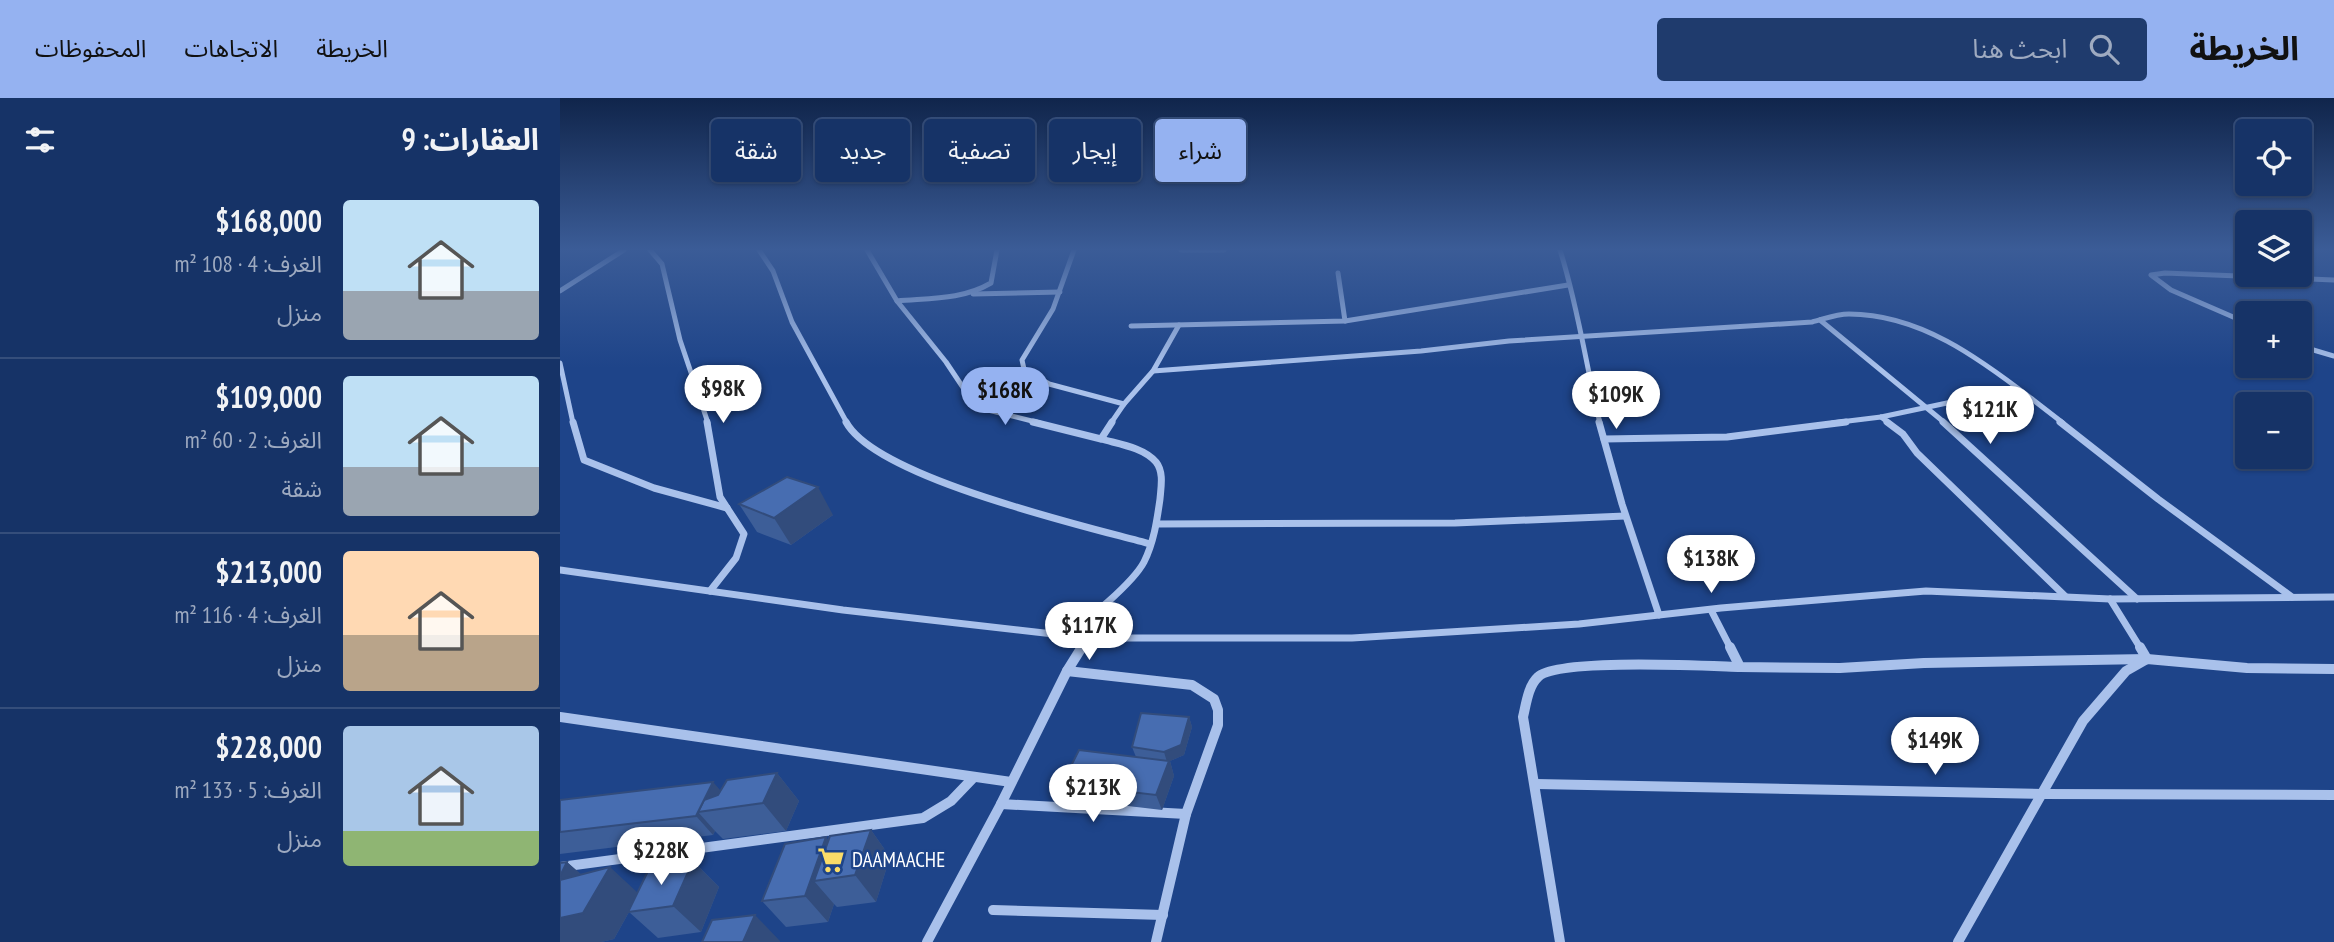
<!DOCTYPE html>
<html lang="ar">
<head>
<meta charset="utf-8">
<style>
	:root { --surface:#163367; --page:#1f3b6d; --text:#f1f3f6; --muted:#9eaac0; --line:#354e7b; --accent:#95b2f1 }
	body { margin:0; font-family:"PT Sans Narrow","Noto Sans Arabic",sans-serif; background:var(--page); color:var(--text); direction:rtl; height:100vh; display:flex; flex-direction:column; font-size:26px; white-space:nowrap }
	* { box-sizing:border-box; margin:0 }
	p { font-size:23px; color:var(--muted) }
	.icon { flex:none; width:38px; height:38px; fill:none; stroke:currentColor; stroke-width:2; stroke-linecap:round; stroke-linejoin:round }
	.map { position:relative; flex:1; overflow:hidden; direction:ltr }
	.side { display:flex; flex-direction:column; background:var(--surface); width:560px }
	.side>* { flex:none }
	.guide { position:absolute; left:21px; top:21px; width:665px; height:63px; direction:rtl; display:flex; gap:14px }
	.controls { position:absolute; left:1675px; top:21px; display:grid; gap:14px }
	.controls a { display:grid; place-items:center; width:77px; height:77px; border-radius:7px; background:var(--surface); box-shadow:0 2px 5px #0004,0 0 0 2px var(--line); font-size:35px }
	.price { position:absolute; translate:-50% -60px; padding:0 16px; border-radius:24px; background:#fff; color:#222; font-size:23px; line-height:46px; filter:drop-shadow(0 2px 4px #0008) }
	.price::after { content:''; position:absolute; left:50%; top:42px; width:21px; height:16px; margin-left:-10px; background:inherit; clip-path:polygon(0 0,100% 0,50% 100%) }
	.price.current { background:var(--accent); color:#111 }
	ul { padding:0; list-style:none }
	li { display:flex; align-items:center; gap:21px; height:175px; padding:0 21px }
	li+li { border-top:2px solid var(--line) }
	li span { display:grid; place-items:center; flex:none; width:196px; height:140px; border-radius:7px; color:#555 }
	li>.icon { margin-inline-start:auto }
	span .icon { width:84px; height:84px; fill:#fffc; stroke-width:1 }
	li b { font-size:30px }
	h2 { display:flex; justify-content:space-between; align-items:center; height:84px; padding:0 21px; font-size:30px }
	.pill { padding:0 24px; border-radius:7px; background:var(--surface); box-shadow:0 2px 5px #0004,0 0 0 2px var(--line); font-size:24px; line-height:63px }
	.pill.current { background:var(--accent); color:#111 }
	header { display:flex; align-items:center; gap:42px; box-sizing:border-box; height:98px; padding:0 35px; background:var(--accent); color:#111 }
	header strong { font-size:33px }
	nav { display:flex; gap:38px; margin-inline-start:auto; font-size:24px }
	.search { width:490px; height:63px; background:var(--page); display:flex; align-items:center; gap:18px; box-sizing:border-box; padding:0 24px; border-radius:7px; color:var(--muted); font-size:26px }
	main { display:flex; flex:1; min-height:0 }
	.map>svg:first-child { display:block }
</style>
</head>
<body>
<header>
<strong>الخريطة</strong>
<div class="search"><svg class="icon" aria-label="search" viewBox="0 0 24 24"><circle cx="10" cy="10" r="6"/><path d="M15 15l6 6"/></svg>ابحث هنا</div>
<nav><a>الخريطة</a><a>الاتجاهات</a><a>المحفوظات</a></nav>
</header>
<main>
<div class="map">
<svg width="1774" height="844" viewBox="0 0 1774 844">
	<rect width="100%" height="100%" fill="#1e4489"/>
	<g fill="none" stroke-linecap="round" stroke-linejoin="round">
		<g stroke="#a9c1eb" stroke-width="5">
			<path d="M90,152L102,166L120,242L148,325"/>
			<path d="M199,152L213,173L232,224L287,325"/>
			<path d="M307,152L337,203L386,264L412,303L424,311L480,325"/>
			<path d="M514,152L493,211L462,262L464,271L489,286L564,306"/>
			<path d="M621,152H664"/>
			<path d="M1000,152C1018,208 1026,268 1040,325"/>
			<path d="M778,175L785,223"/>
			<path d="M0,193L64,152"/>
			<path d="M413,196L500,194"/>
			<path d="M337,203C369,200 402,202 431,185L437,152"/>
			<path d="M1260,222L1385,325"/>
			<path d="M1687,225L1611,192L1591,177L1605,175L1774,182"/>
			<path d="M571,228L785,223L1008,187"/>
			<path d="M1740,248L1774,258"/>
			<path d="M0,265L13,325"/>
			<path d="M593,273L861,253L949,243L1252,224C1264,221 1276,216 1289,216C1359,216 1419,260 1472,301"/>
			<path d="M1321,319L1329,325"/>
			<path d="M551,325L564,306L593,273L619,227"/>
			<path d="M1272,325L1321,319L1387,305L1472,301L1503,325"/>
		</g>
		<g stroke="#a9c1eb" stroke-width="7">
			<path d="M13,324L24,362L94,390L167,410"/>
			<path d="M147,324L160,399L184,436L176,460L150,493"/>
			<path d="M286,324C316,380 525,428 590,446"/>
			<path d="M473,324L541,341"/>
			<path d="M1039,324L1062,406L1099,517"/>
			<path d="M1327,324L1343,336L1357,355L1505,498"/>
			<path d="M1383,324L1577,501"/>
			<path d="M1500,324L1598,401L1732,499"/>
			<path d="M1044,341L1167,339L1286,324"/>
			<path d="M597,426L895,425L1065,418"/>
			<path d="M0,472L283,512L528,540H792L1019,526L1161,510L1366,493L1550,501L1774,499"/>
			<path d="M1550,501L1581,551"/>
			<path d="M1151,512L1171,551"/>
			<path d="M505,538C526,524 573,485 584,464C594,444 597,422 600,401C601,389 604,374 596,364C583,349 558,346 541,341L552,324"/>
			<path d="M521,551L528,540"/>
		</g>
		<g stroke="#a9c1eb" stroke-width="10">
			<path d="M1170,549L1180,569L1280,570L1364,565L1587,561L1687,570L1774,571"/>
			<path d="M507,573L632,587L654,601L658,612V627L626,716L596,844"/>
			<path d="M0,619L451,684"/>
			<path d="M976,686L1483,696L1774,697"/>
			<path d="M441,706L626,716"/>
			<path d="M0,769L363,720L391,703L414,679"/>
			<path d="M433,812L603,817"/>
			<path d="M367,844L441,706L507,573L522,549"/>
			<path d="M1000,844L963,619C966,607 968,588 978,579C997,560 1147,568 1180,569"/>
			<path d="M1398,844L1523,623L1566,573L1587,561L1580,549"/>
		</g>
	</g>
	<g fill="#3d5e98">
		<path d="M179,406L273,417L231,447L197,434Z"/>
		<path d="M629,619L632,629L624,657L610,663L614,678L602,712L509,701L502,686L576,659L572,649Z"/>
		<path d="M217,675L239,703L226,733L163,741L155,733L153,737L0,756V702L161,693Z"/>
		<path d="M311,732L330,759L316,804L277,809L274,806L268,824L226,829L202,803L268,742Z"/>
		<path d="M133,763L159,789L141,834L98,840L69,814L54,841L41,844H0L7,764L21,777L78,795Z"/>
	</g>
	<g fill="#324c7c">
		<path d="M258,389L273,417L231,447L214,420Z"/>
		<path d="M629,619L632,629L624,657L610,663L614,678L602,712L596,697L607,664L604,654Z"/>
		<path d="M217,675L239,703L226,733L203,705Z"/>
		<path d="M153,684L170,703L138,714Z"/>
		<path d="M138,714L155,733L153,737L136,718Z"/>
		<path d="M311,732L330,759L316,804L295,777Z"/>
		<path d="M266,739L287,766L254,783L274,806L268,824L245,798Z"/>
		<path d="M133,763L159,789L141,834L113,808Z"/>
		<path d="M7,764L37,790L50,769L79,796L54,841L41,844H0V777Z"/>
		<path d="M195,817L220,843V844H183Z"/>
	</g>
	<g fill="#476db1" stroke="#324c7c" stroke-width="2">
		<path d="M227,379L258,389L214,420L179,406Z"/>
		<path d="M581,615L629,619L621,647L604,654L572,649Z"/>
		<path d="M519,652L609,663L596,697L502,686Z"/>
		<path d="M217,675L203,705L138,714L144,702L158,697L167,682Z"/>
		<path d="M153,684L136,718L0,734V702Z"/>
		<path d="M311,732L295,777L254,783L270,738Z"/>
		<path d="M266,739L245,798L202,803L225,746Z"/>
		<path d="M133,763L113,808L68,814L90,769Z"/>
		<path d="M7,764L0,778V765Z"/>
		<path d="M50,769L23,815L0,820V782Z"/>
		<path d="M195,817L183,844H142L152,822Z"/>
	</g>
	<linearGradient id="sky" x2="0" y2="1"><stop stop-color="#10254b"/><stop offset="0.56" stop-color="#3b5c97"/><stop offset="1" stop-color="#3b5c97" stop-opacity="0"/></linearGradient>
	<rect width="1774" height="270" fill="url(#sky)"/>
	<defs>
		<symbol id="supermarket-bare" viewBox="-9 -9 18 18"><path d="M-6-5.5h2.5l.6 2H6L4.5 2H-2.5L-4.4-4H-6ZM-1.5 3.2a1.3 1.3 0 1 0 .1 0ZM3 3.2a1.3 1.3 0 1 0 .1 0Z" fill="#fadc68" stroke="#1e4489" stroke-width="2.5" paint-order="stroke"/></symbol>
	</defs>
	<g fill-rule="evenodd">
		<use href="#supermarket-bare" x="252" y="743" width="38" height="38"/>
	</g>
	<g text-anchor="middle" stroke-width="5" stroke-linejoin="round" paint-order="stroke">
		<g font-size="21" fill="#fff" stroke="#1e4489" text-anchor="start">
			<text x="292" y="769">DAAMAACHE</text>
		</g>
	</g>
</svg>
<div class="controls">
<a><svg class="icon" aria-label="locate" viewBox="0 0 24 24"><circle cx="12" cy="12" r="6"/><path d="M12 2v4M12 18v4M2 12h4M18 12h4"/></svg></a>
<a><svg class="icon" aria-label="layers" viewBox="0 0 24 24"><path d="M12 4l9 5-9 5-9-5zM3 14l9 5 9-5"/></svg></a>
<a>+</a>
<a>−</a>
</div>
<b class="price" style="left:163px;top:327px">$98K</b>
<b class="price current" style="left:445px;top:329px">$168K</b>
<b class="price" style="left:1056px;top:333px">$109K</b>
<b class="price" style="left:1430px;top:348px">$121K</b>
<b class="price" style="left:1151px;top:497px">$138K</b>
<b class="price" style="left:529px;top:564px">$117K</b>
<b class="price" style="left:1375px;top:679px">$149K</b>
<b class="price" style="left:533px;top:726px">$213K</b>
<b class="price" style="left:101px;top:789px">$228K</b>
<div class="guide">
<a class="pill current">شراء</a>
<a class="pill">إيجار</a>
<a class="pill">تصفية</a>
<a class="pill">جديد</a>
<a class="pill">شقة</a>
</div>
</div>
<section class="side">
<h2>العقارات: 9<svg class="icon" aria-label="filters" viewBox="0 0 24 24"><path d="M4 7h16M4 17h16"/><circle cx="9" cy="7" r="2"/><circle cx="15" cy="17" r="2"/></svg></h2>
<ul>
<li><span style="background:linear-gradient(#bfe0f5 65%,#9aa5b1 0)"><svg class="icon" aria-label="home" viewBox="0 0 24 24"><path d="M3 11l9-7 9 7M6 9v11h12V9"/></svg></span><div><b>$168,000</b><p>الغرف: 4 · 108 m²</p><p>منزل</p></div></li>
<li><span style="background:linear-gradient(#bfe0f5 65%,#9aa5b1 0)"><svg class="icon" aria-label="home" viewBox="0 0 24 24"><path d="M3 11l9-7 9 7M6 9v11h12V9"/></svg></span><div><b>$109,000</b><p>الغرف: 2 · 60 m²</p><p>شقة</p></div></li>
<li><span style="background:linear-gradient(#ffd9b3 60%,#b9a48a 0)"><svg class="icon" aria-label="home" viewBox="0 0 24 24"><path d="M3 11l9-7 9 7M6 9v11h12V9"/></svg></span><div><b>$213,000</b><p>الغرف: 4 · 116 m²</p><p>منزل</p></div></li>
<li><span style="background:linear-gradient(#a9c7e8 75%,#8fb573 0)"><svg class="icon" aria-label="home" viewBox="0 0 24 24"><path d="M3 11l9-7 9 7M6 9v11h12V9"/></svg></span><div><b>$228,000</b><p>الغرف: 5 · 133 m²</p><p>منزل</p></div></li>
</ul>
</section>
</main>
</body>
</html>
